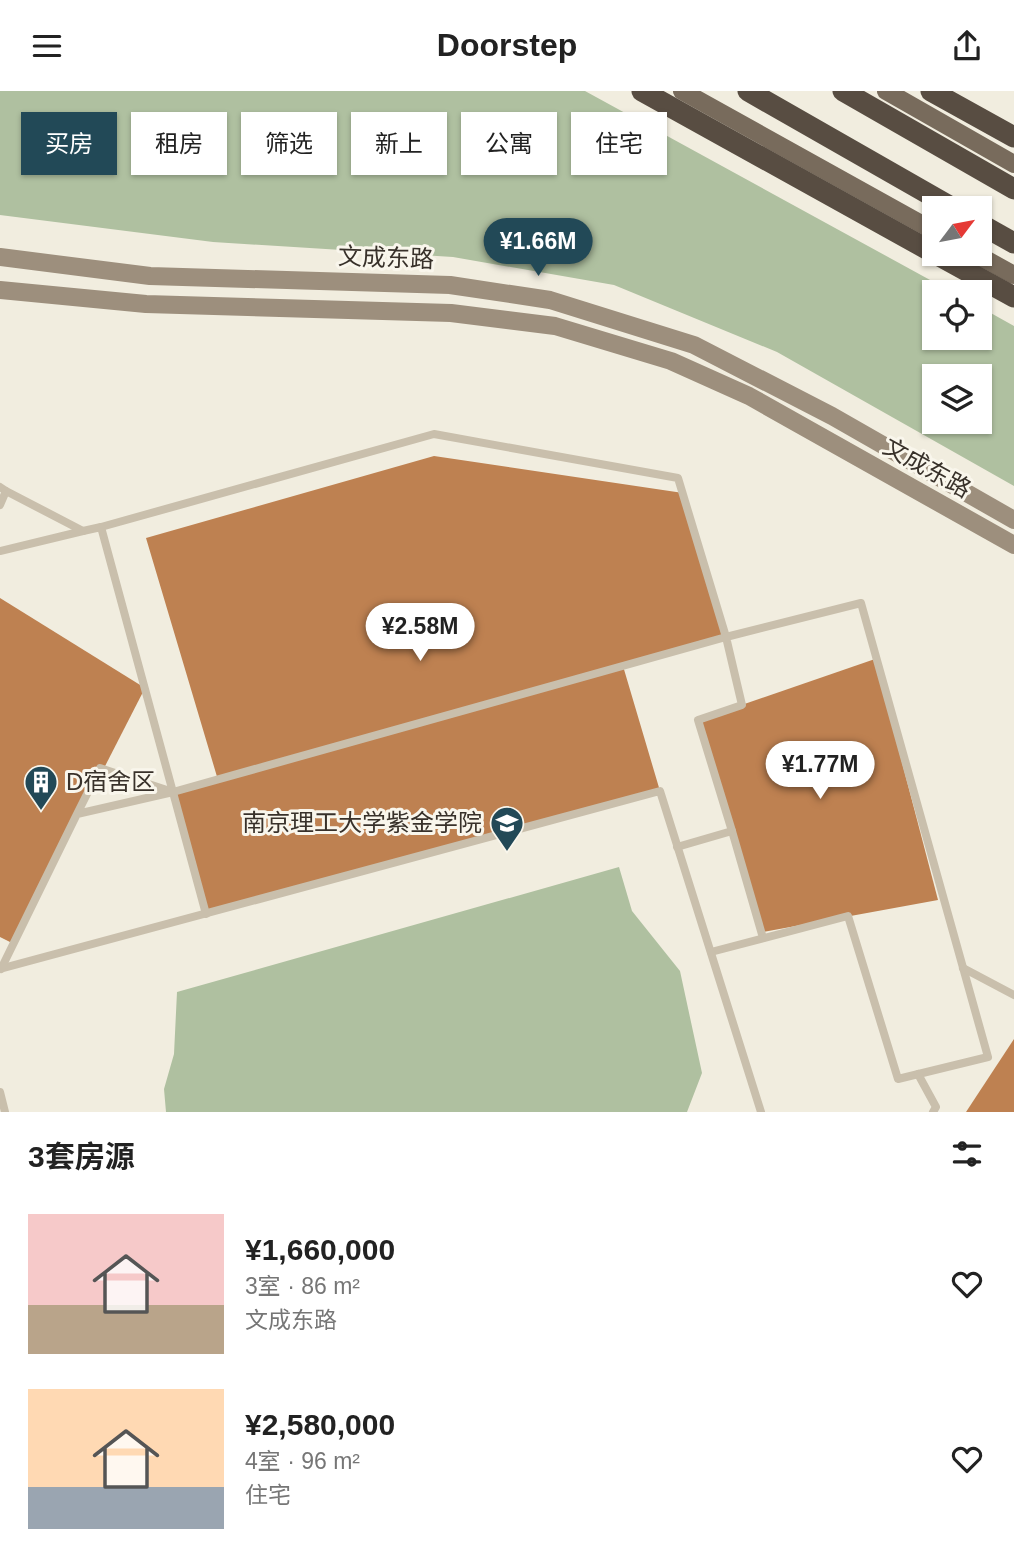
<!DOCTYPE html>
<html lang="zh">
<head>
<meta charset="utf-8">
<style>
	:root { --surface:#fff; --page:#f6f6f6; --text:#222; --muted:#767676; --accent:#224957 }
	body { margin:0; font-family:Arial,"Noto Sans SC",sans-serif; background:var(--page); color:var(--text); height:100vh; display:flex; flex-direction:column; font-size:26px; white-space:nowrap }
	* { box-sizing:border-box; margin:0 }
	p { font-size:23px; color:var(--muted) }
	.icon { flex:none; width:38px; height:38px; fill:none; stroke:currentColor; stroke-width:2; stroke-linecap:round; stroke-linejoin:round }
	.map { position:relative; height:1021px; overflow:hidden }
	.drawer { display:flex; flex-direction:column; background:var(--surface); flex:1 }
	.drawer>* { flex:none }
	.hud { position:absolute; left:21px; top:21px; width:973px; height:63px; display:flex; gap:14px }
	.needle { width:46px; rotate:58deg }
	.controls { position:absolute; left:922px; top:105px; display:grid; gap:14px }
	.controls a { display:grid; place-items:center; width:70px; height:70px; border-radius:0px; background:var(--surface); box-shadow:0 2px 5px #0004; font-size:35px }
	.price { position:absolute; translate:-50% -60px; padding:0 16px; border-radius:24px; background:#fff; color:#222; font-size:23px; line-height:46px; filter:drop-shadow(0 2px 4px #0008) }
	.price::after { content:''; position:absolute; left:50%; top:42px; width:21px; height:16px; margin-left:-10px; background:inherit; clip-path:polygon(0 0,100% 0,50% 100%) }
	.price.selected { background:var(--accent); color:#fff }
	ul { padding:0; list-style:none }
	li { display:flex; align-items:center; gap:21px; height:175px; padding:0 28px }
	li span { display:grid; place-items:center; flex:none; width:196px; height:140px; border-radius:0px; color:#555 }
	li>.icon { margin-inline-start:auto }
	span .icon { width:84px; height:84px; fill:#fffc; stroke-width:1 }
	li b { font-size:30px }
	h2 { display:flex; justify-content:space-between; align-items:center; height:84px; padding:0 28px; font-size:30px }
	.chip { padding:0 24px; border-radius:0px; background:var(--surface); box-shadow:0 2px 5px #0004; font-size:24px; line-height:63px }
	.chip.selected { background:var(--accent); color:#fff }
	header { display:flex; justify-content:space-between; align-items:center; height:91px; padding:0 28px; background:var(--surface); font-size:32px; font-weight:800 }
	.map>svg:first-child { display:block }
</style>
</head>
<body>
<header><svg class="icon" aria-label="menu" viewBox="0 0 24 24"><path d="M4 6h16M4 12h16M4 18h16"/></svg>Doorstep<svg class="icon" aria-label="share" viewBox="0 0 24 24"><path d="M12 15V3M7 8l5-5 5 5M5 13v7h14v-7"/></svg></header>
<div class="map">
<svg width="1014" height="1021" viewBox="0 0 1014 1021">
	<rect width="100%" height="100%" fill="#f1eddf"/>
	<g fill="#afc0a0" fill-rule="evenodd">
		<path d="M0,0H585L952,201H934V247H980V216L1014,235V395L777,261L614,194L453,166L213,151L0,124ZM980,285V331H934V285Z"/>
		<path d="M619,776L632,820L680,880L702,982L687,1021H166L164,998L174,963L177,901Z"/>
	</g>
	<g fill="#be8151">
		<path d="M434,365L683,402L726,546L623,575L660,700L206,823L173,701L218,689L146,447Z"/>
		<path d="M0,507L145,597L14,853L0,846Z"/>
		<path d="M875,568L938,809L763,841L698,629Z"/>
		<path d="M1014,948V1021H966Z"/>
	</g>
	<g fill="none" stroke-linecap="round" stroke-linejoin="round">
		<g stroke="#c9bfac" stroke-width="8">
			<path d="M0,396L6,400L0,414"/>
			<path d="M101,436L434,343L678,387L726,546L173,701"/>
			<path d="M83,440L101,436L206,823"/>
			<path d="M0,460L83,440L6,400"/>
			<path d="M677,756L732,740L763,847"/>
			<path d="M711,861L848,825L898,988L988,966L861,512L726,546L742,614L698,629L732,740"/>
			<path d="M963,877L1014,904"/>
			<path d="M0,878L660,700L761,1021"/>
			<path d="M1,878L77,723L173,701L100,677L77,723"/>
			<path d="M918,983L936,1016L933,1021"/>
			<path d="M0,1001L5,1021"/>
		</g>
		<g stroke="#9d8f7d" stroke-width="18">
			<path d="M0,166L150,185L450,194L550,209L694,254L832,325L1014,429"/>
			<path d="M0,199L146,213L451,222L555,235L671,270L749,305L1014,454"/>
		</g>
		<g stroke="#786b5c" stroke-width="18">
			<path d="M682,0L934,140"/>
			<path d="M886,0L1014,73"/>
			<path d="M976,163L1014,184"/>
		</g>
		<g stroke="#584d42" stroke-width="21">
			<path d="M642,0L934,162"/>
			<path d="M748,0L953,117"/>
			<path d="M843,0L1014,98"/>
			<path d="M931,0L1014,46"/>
			<path d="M980,133L1014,152"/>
			<path d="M936,163L1014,206"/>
		</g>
	</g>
	<defs>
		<symbol id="building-pin" viewBox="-11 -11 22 30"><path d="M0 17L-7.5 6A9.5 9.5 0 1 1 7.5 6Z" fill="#224957" stroke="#f9f6ec"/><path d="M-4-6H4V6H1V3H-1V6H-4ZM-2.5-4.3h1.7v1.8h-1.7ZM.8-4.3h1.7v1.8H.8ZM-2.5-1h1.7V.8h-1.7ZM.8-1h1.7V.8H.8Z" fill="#fff"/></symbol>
		<symbol id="university-pin" viewBox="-11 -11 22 30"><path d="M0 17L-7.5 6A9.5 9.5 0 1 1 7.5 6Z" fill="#224957" stroke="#f9f6ec"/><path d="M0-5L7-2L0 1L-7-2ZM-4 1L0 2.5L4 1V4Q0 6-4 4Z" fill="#fff"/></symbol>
	</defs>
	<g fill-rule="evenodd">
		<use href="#building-pin" x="22" y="672" width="38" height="52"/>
		<use href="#university-pin" x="488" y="713" width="38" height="52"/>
	</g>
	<g text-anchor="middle" stroke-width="6" stroke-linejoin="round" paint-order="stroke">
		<g font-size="24" fill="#38312a" stroke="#f9f6ec">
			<text transform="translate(386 167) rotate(2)" y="8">文成东路</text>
			<text transform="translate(927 377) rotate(29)" y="8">文成东路</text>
		</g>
		<g font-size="24" fill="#38312a" stroke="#f9f6ec" text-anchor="start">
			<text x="66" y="699">D宿舍区</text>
			<text x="482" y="740" text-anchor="end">南京理工大学紫金学院</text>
		</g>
	</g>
</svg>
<div class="controls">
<a><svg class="needle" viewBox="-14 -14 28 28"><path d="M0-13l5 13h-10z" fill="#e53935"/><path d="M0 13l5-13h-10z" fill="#767676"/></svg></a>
<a><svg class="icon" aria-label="locate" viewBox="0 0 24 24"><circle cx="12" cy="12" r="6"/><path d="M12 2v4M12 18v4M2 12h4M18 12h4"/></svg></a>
<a><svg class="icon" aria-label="layers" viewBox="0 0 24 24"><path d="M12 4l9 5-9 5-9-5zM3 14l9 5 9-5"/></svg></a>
</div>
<b class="price selected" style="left:538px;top:187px">¥1.66M</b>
<b class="price" style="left:420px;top:572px">¥2.58M</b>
<b class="price" style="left:820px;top:710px">¥1.77M</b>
<div class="hud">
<a class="chip selected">买房</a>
<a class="chip">租房</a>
<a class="chip">筛选</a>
<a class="chip">新上</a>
<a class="chip">公寓</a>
<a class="chip">住宅</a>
</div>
</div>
<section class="drawer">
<h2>3套房源<svg class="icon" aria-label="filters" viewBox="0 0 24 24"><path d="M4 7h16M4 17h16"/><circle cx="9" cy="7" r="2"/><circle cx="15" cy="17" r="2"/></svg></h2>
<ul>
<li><span style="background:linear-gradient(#f6c9c9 65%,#b9a48a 0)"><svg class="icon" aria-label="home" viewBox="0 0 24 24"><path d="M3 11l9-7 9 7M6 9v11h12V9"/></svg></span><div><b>¥1,660,000</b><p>3室 · 86 m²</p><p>文成东路</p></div><svg class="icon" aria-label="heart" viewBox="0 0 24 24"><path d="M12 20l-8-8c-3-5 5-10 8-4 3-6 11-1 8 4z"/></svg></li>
<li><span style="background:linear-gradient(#ffd9b3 70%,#9aa5b1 0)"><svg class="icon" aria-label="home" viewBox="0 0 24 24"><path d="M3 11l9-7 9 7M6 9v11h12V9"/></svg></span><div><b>¥2,580,000</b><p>4室 · 96 m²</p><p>住宅</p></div><svg class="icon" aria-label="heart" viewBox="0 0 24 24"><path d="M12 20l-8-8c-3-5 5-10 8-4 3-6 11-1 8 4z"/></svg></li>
</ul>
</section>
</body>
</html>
